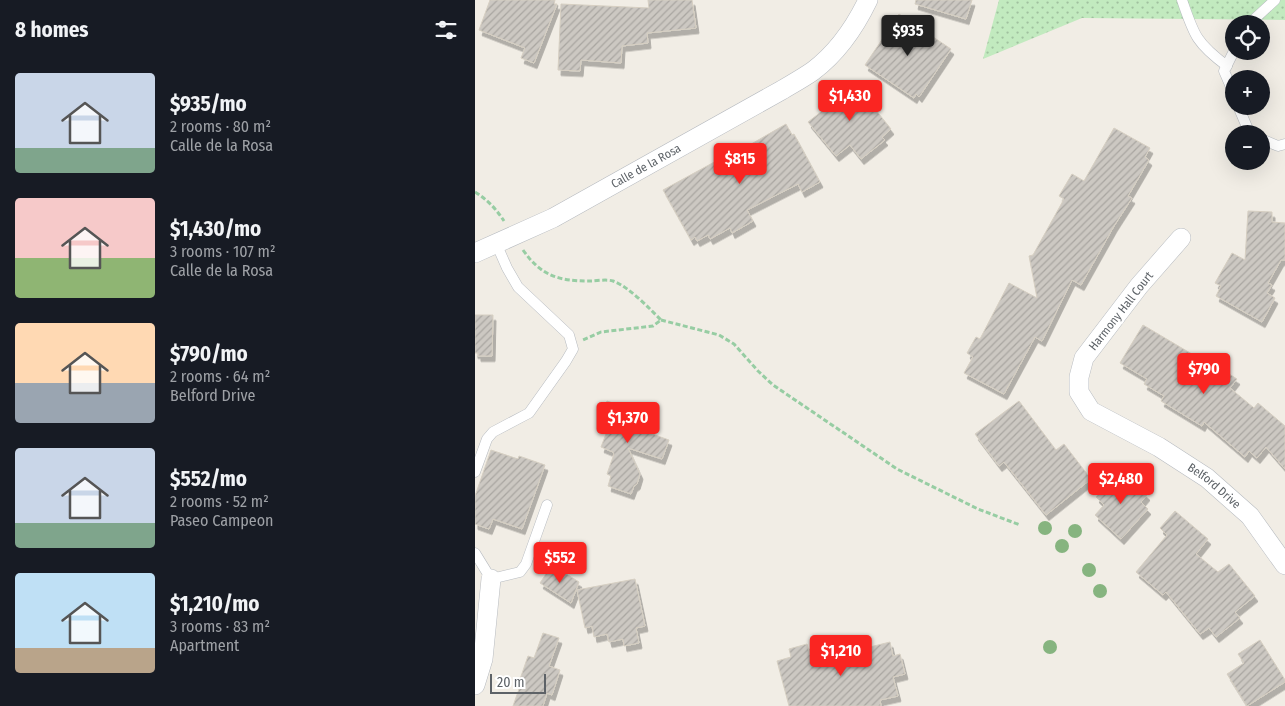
<!DOCTYPE html>
<html lang="en">
<head>
<meta charset="utf-8">
<style>
	:root { --surface:#171b24; --page:#242831; --text:#f1f3f6; --muted:#9ea1a6; --accent:#fa2521 }
	body { margin:0; font-family:"Fira Sans Condensed",sans-serif; background:var(--page); color:var(--text); height:100vh; display:flex; flex-direction:column; font-size:19px; white-space:nowrap }
	* { box-sizing:border-box; margin:0 }
	p { font-size:16px; color:var(--muted) }
	.icon { flex:none; width:28px; height:28px; fill:none; stroke:currentColor; stroke-width:2; stroke-linecap:round; stroke-linejoin:round }
	.map { position:relative; flex:1; overflow:hidden }
	.sheet { display:flex; flex-direction:column; background:var(--surface); width:475px }
	.sheet>* { flex:none }
	.tools { position:absolute; left:750px; top:15px; display:grid; gap:10px }
	.tools a { display:grid; place-items:center; width:45px; height:45px; border-radius:50%; background:var(--surface); box-shadow:0 5px 20px #0002; font-size:25px }
	.scale { position:absolute; left:15px; bottom:12px; width:56px; box-sizing:border-box; padding-left:5px; border:2px solid #5d6267; border-top:0; font-size:14px; line-height:18px; white-space:nowrap; color:#5d6267; -webkit-text-stroke:4px #fff; paint-order:stroke }
	.price { position:absolute; translate:-50% -42px; padding:0 11px; border-radius:5px; background:var(--accent); color:#fff; font-size:16px; line-height:32px; filter:drop-shadow(0 1px 2px #0008) }
	.price::after { content:''; position:absolute; left:50%; top:30px; width:15px; height:11px; margin-left:-8px; background:inherit; clip-path:polygon(0 0,100% 0,50% 100%) }
	.price.on { background:#222; color:#fff }
	ul { padding:0; list-style:none }
	li { display:flex; align-items:center; gap:15px; height:125px; padding:0 15px }
	li span { display:grid; place-items:center; flex:none; width:140px; height:100px; border-radius:5px; color:#555 }
	li>.icon { margin-inline-start:auto }
	span .icon { width:60px; height:60px; fill:#fffc; stroke-width:1 }
	li b { font-size:21px }
	h2 { display:flex; justify-content:space-between; align-items:center; height:60px; padding:0 15px; font-size:21px }
	main { display:flex; flex:1; min-height:0 }
	.map>svg:first-child { display:block }
</style>
</head>
<body>
<main>
<section class="sheet">
<h2>8 homes<svg class="icon" aria-label="filters" viewBox="0 0 24 24"><path d="M4 7h16M4 17h16"/><circle cx="9" cy="7" r="2"/><circle cx="15" cy="17" r="2"/></svg></h2>
<ul>
<li><span style="background:linear-gradient(#c9d6e8 75%,#7fa58c 0)"><svg class="icon" aria-label="home" viewBox="0 0 24 24"><path d="M3 11l9-7 9 7M6 9v11h12V9"/></svg></span><div><b>$935/mo</b><p>2 rooms · 80 m²</p><p>Calle de la Rosa</p></div></li>
<li><span style="background:linear-gradient(#f6c9c9 60%,#8fb573 0)"><svg class="icon" aria-label="home" viewBox="0 0 24 24"><path d="M3 11l9-7 9 7M6 9v11h12V9"/></svg></span><div><b>$1,430/mo</b><p>3 rooms · 107 m²</p><p>Calle de la Rosa</p></div></li>
<li><span style="background:linear-gradient(#ffd9b3 60%,#9aa5b1 0)"><svg class="icon" aria-label="home" viewBox="0 0 24 24"><path d="M3 11l9-7 9 7M6 9v11h12V9"/></svg></span><div><b>$790/mo</b><p>2 rooms · 64 m²</p><p>Belford Drive</p></div></li>
<li><span style="background:linear-gradient(#c9d6e8 75%,#7fa58c 0)"><svg class="icon" aria-label="home" viewBox="0 0 24 24"><path d="M3 11l9-7 9 7M6 9v11h12V9"/></svg></span><div><b>$552/mo</b><p>2 rooms · 52 m²</p><p>Paseo Campeon</p></div></li>
<li><span style="background:linear-gradient(#bfe0f5 75%,#b9a48a 0)"><svg class="icon" aria-label="home" viewBox="0 0 24 24"><path d="M3 11l9-7 9 7M6 9v11h12V9"/></svg></span><div><b>$1,210/mo</b><p>3 rooms · 83 m²</p><p>Apartment</p></div></li>
</ul>
</section>
<div class="map">
<svg width="810" height="706" viewBox="0 0 810 706">
	<defs>
		<pattern id="grass-dots" width="8" height="8" patternUnits="userSpaceOnUse" patternTransform="scale(1.25)"><rect width="8" height="8" fill="#c2eabf"/><path d="M2 2h.1M6 6h.1" fill="none" stroke="#a1c19f" stroke-width="1.8" stroke-linecap="round"/></pattern>
		<pattern id="building-hatch" width="6" height="6" patternUnits="userSpaceOnUse" patternTransform="scale(1.25)"><rect width="6" height="6" fill="#ccc8c2"/><path d="M-1 1l2-2M0 6l6-6M5 7l2-2" fill="none" stroke="#a9a6a1"/></pattern>
		<filter id="shadow"><feDropShadow dx="3" dy="5.5" stdDeviation="0" flood-color="#0004"/></filter>
	</defs>
	<rect width="100%" height="100%" fill="#f1ede5"/>
	<path fill="url(#grass-dots)" d="M524,0H810V20L607,18L508,59Z"/>
	<g fill="url(#building-hatch)" stroke="#d6cfc2" filter="url(#shadow)">
		<path d="M15,0H80L79,4H82L59,63L46,58L50,48L4,30Z"/>
		<path d="M173,0H217L221,28L172,33L173,43L147,46L146,63L106,60L105,71L83,70L86,4L174,8Z"/>
		<path d="M441,0H497L491,19L440,4Z"/>
		<path d="M424,14L476,49L444,97L441,94L439,98L390,65Z"/>
		<path d="M380,82L393,98L392,99L416,129L407,137L410,140L386,159L375,145L361,156L333,122L351,108L346,101L363,87L367,93Z"/>
		<path d="M311,124L317,135L319,134L345,182L327,192L323,184L272,210L278,221L257,233L255,228L235,239L233,235L222,241L220,237L216,240L188,190L243,160L245,162Z"/>
		<path d="M639,128L675,148L670,157L674,160L653,196L657,198L639,226L606,285L597,280L567,341L560,337L529,394L489,373L498,357L492,353L501,337L505,339L534,283L562,298L554,256L558,255L589,199L584,196L597,174L609,181Z"/>
		<path d="M773,211L797,212V222L810,223V260H806L793,283L797,285L792,293L800,298L787,322L741,296L746,286L740,283L757,253L770,260Z"/>
		<path d="M0,315H18L17,356H3V353H0Z"/>
		<path d="M668,325L727,360L729,358L762,379L755,388L779,408L783,403L810,426V469L791,447L782,458L774,451L770,457L729,422L727,426L686,401L689,396L669,384L672,379L645,363Z"/>
		<path d="M132,401L172,415L166,430L194,440L187,459L153,448L165,474L162,484L159,486L156,494L133,486L136,476L132,474L139,454L138,452L126,447L134,426L124,423Z"/>
		<path d="M544,401L581,450L589,444L616,479L571,515L529,462L524,466L500,434Z"/>
		<path d="M16,450L43,459L44,456L70,465L47,529L18,519L14,529L0,524V496Z"/>
		<path d="M644,471L672,495L666,502L673,509L646,539L620,515L629,505L621,497Z"/>
		<path d="M700,511L733,539L721,554L743,572L754,564L780,596L760,612L765,618L741,637L734,628L725,634L691,592L688,595L661,572L692,535L685,528Z"/>
		<path d="M77,565L104,582L96,603L65,583Z"/>
		<path d="M160,579L170,626L161,628L164,643L149,646L148,639L134,642L132,634L119,637L117,626L110,628L102,590Z"/>
		<path d="M68,633L84,638L74,666L85,670L77,695L72,693L68,706H38L44,689L42,688L53,656L59,658Z"/>
		<path d="M785,640L810,680V682L772,706L752,674L769,663L763,654Z"/>
		<path d="M415,642L418,656L425,654L430,674L418,677L423,696L405,700L406,706H314L302,661L316,657L314,649L332,644L335,655L342,654L343,660Z"/>
	</g>
	<g fill="none" stroke-linecap="round" stroke-linejoin="round">
		<defs>
			<g id="lane">
				<path d="M707,0C719,35 721,43 752,66"/>
				<path d="M774,24L800,0"/>
				<path d="M759,94L749,71L759,51"/>
				<path d="M763,106L775,134"/>
				<path d="M786,139L803,146L810,144"/>
				<path d="M0,472L12,439L18,432L54,413L91,361L98,349L94,335L43,287L32,268L21,243"/>
				<path d="M0,553L16,579L45,572L51,564L72,505"/>
			</g>
			<g id="street">
				<path id="s1" d="M706,238L664,286L609,358L604,377V392L616,411L684,447L732,478L775,516L810,565"/>
				<path id="s2" d="M0,253L78,218L307,90C317,84 328,78 338,71C362,53 380,27 393,0"/>
				<path d="M0,685L8,659L16,579"/>
			</g>
		</defs>
		<use href="#lane" stroke="#b7bbc0" stroke-width="11"/>
		<use href="#street" stroke="#b7bbc0" stroke-width="20"/>
		<g stroke="#97cda3" stroke-width="3" stroke-dasharray="5 2.5" stroke-linecap="butt">
			<path d="M0,192C13,200 21,209 29,221"/>
			<path d="M48,250C66,276 84,281 114,281C121,281 131,279 138,281C153,286 175,309 186,320L178,326L126,332L108,340"/>
			<path d="M186,320L244,335L259,344L283,371L298,385L422,469L503,509L545,525"/>
		</g>
		<use href="#lane" stroke="#fff" stroke-width="10"/>
		<use href="#street" stroke="#fff" stroke-width="19"/>
	</g>
	<g fill="#86b47f">
		<circle cx="570" cy="528" r="7"/>
		<circle cx="600" cy="531" r="7"/>
		<circle cx="587" cy="546" r="7"/>
		<circle cx="614" cy="570" r="7"/>
		<circle cx="625" cy="591" r="7"/>
		<circle cx="575" cy="647" r="7"/>
	</g>
	<g text-anchor="middle" stroke-width="4.5" stroke-linejoin="round" paint-order="stroke">
		<g font-size="12" fill="#5d6267" stroke="#fff">
			<text dy="4" stroke="none"><textPath href="#s2" startOffset="192">Calle de la Rosa</textPath></text>
			<text transform="translate(646 311) rotate(-52)" y="4">Harmony Hall Court</text>
			<text dy="4" stroke="none"><textPath href="#s1" startOffset="356">Belford Drive</textPath></text>
		</g>
	</g>
</svg>
<div class="tools">
<a><svg class="icon" aria-label="locate" viewBox="0 0 24 24"><circle cx="12" cy="12" r="6"/><path d="M12 2v4M12 18v4M2 12h4M18 12h4"/></svg></a>
<a>+</a>
<a>−</a>
</div>
<div class="scale">20 m</div>
<b class="price on" style="left:433px;top:57px">$935</b>
<b class="price" style="left:375px;top:122px">$1,430</b>
<b class="price" style="left:265px;top:185px">$815</b>
<b class="price" style="left:729px;top:395px">$790</b>
<b class="price" style="left:153px;top:444px">$1,370</b>
<b class="price" style="left:646px;top:505px">$2,480</b>
<b class="price" style="left:85px;top:584px">$552</b>
<b class="price" style="left:366px;top:677px">$1,210</b>
</div>
</main>
</body>
</html>
